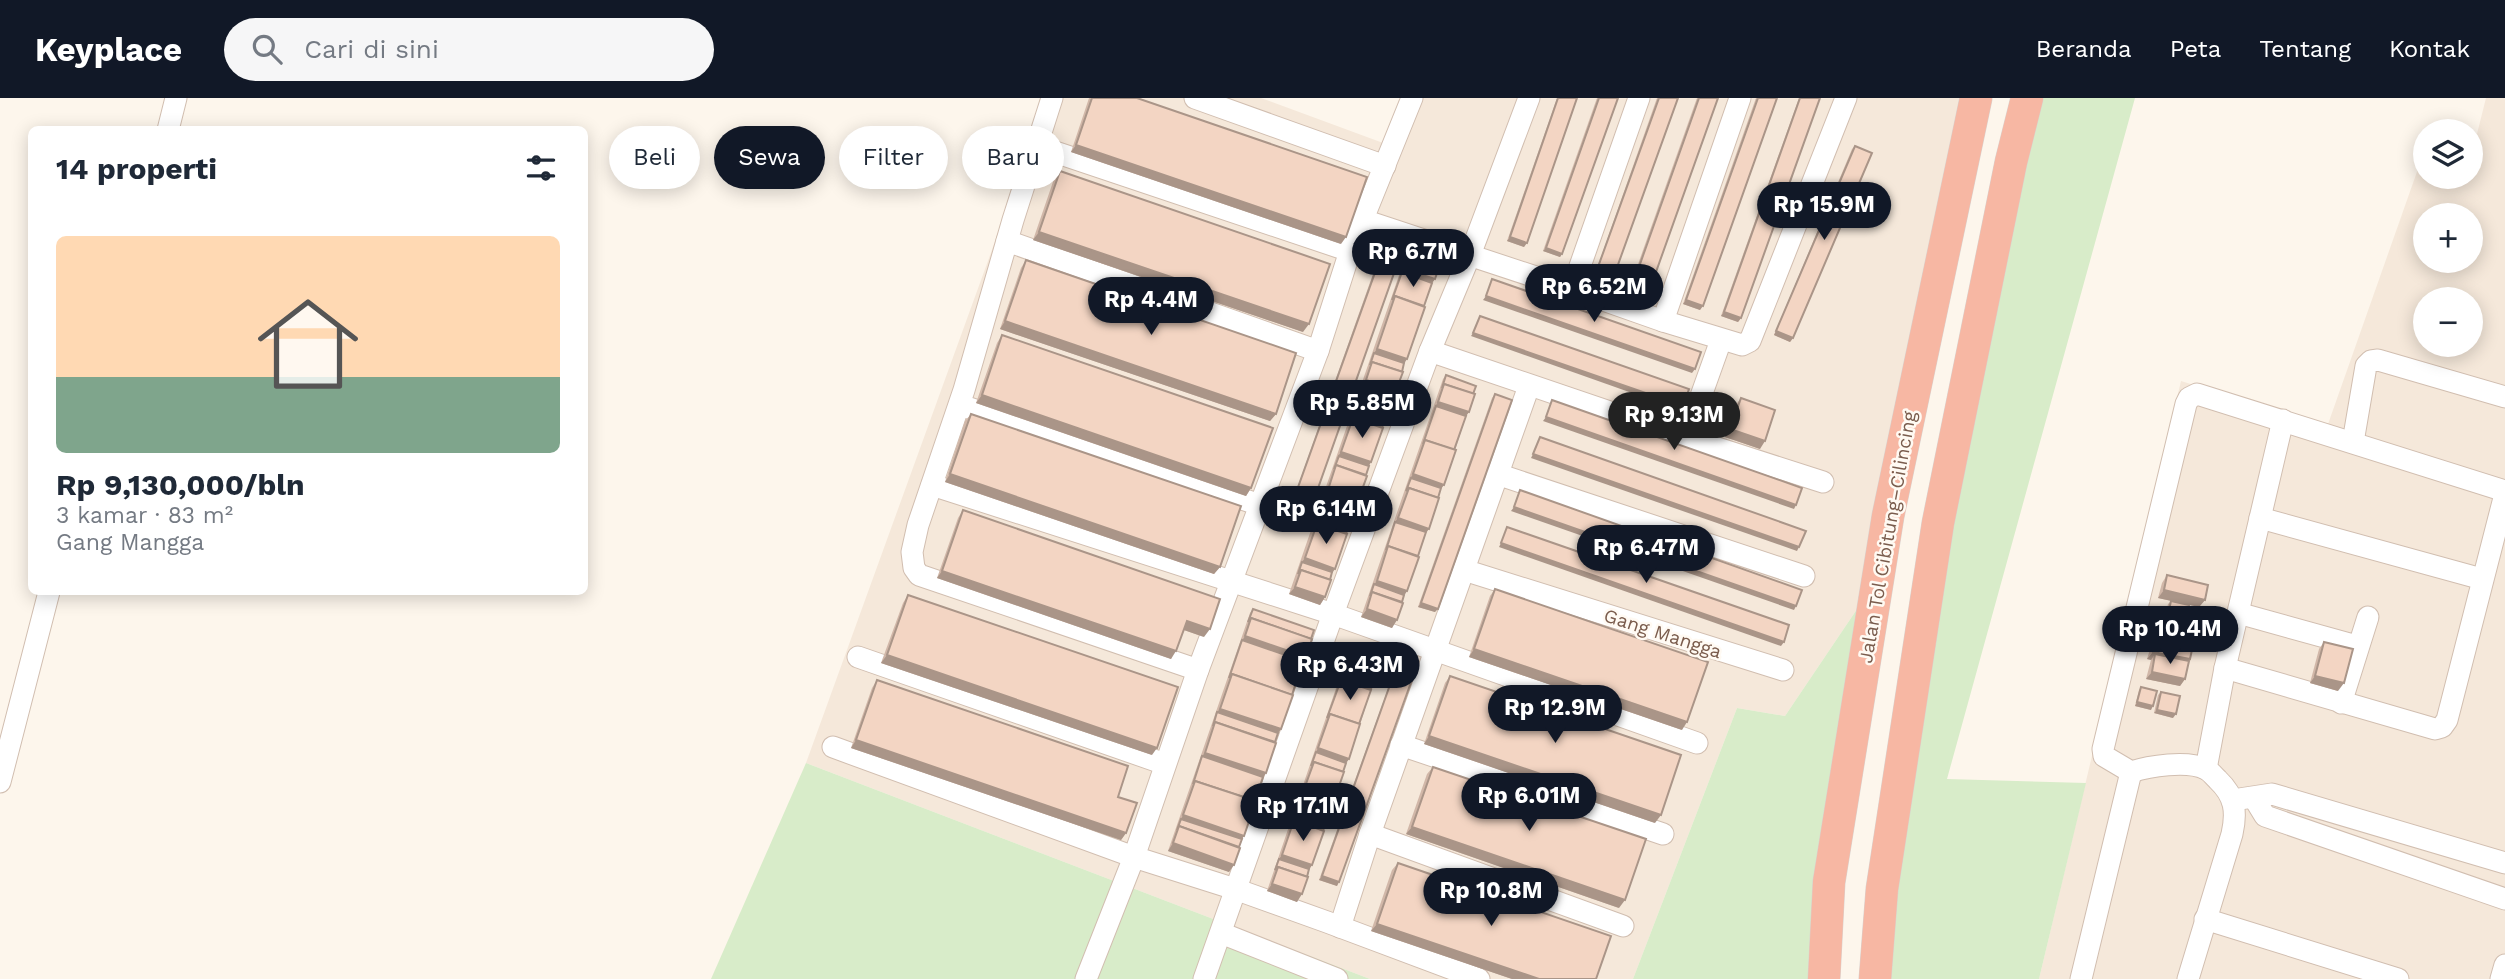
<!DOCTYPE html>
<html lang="id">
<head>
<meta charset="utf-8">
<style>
	:root { --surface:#fff; --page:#f6f6f7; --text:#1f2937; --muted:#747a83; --line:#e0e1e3; --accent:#111827 }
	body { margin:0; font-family:"Work Sans",sans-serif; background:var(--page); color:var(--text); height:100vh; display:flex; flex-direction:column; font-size:26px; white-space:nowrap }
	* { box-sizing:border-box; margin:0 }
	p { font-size:23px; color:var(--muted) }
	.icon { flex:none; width:38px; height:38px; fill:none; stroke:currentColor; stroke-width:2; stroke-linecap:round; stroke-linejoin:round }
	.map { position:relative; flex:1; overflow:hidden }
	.drawer { position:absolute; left:28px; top:28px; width:560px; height:469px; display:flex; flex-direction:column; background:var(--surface); border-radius:10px; box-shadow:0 4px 18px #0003 }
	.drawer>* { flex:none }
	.guide { position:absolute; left:609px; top:28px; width:665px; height:63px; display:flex; gap:14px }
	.fabs { position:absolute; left:2413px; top:21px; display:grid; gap:14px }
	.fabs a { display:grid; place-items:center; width:70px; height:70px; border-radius:50%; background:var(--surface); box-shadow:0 4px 18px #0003; font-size:35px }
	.price { position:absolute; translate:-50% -60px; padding:0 16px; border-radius:24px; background:var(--accent); color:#fff; font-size:23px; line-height:46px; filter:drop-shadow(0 2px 4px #0008) }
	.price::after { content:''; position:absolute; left:50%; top:42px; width:21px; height:16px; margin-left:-10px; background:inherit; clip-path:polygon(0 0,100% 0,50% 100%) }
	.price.on { background:#222; color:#fff }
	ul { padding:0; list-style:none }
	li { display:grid; align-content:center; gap:14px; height:371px; padding:0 28px }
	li+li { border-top:2px solid var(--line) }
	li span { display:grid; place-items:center; height:217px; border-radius:10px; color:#555 }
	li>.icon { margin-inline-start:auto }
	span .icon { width:126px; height:126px; fill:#fffc; stroke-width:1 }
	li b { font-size:30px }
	h2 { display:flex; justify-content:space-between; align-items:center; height:84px; padding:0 28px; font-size:30px }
	.pill { padding:0 24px; border-radius:32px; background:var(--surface); box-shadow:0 4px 18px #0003; font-size:24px; line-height:63px }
	.pill.on { background:var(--accent); color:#fff }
	header { display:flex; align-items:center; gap:42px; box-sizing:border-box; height:98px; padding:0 35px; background:var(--accent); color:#fff }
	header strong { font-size:33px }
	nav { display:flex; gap:38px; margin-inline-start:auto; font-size:24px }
	.search { width:490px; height:63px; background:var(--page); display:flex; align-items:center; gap:18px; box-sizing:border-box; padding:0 24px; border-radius:38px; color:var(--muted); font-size:26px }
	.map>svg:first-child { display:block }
</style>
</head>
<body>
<header>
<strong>Keyplace</strong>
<div class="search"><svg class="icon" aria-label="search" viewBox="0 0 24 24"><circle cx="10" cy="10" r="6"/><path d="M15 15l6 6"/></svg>Cari di sini</div>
<nav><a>Beranda</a><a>Peta</a><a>Tentang</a><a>Kontak</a></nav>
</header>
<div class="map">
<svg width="2505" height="881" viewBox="0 0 2505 881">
	<rect width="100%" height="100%" fill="#fdf6ec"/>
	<g fill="#f5e8da" fill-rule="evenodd">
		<path d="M1047,0H1261L1394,49L1412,0H1976L1878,480L1785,618L1737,610L1633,881H1370L806,665Z"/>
		<path d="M2486,0H2505V881H2039L2181,283L2327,329L2425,51L2426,79H2471V34L2477,36ZM2426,117H2471V163H2426ZM2426,201H2471V247H2426Z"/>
	</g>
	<g fill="#d8ecc9">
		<path d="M2028,0H2135L1947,681L2086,685L2039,881H1875L1882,791Z"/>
		<path d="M1878,480L1824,881H1633L1737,610L1785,618Z"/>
		<path d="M806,665L1370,881H711Z"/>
	</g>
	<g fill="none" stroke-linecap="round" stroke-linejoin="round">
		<defs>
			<g id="minor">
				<path d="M1052,0L1013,122L964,292L918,427L912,454L914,470L919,477L1198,572"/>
				<path d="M1195,0L1385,68"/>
				<path d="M168,32L176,0"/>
				<path d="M1037,48L1350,153"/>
				<path d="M1363,122L1572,191L1663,223L1742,247L1750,243L1846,0"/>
				<path d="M1007,143L1318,253"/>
				<path d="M1572,191L1639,0"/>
				<path d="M1663,223L1740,0"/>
				<path d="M1430,253L1686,340L1823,384"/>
				<path d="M960,307L1260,407"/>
				<path d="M1686,340L1721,242"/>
				<path d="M2353,344L2366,268L2371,263L2378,262L2505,299"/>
				<path d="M1497,376L1804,478"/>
				<path d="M932,387L1333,516L1697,645"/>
				<path d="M2260,420L2482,481"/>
				<path d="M1464,472L1783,572"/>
				<path d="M2238,515L2357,548"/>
				<path d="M858,559L1165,666"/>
				<path d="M2225,570L2435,631L2442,629L2447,622L2505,396"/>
				<path d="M2341,605L2368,519"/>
				<path d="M1401,647L1663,736"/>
				<path d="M833,649L1134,759L1235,791L1327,824L1479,881"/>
				<path d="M2206,671L2225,570L2283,322"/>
				<path d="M0,684L49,494"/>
				<path d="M2254,700L2265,718L2505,801"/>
				<path d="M2233,702L2272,696L2505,765"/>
				<path d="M1370,736L1623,828"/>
				<path d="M2205,821L2398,881"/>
				<path d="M1340,829L1370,736L1529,288"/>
				<path d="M1221,835L1337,881"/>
				<path d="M1086,881L1134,759L1198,572L1318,253L1350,153L1412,0"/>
				<path d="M1204,881L1333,516L1430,253L1470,157L1529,0"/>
				<path d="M2081,881L2131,674"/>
				<path d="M2188,881L2232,736C2237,714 2235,698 2218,682C2215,679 2210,673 2206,671C2187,662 2149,668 2131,674L2104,658L2103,651L2186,306L2189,300L2197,296L2505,393"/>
				<path d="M2501,881L2505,867"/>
			</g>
			<g id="highway">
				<path d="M1824,881L1829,784L1888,418L1976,0"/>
				<path d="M1875,881L1882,791L1938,425L2011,64L2027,0"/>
			</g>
		</defs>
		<use href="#minor" stroke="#d1beb0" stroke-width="23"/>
		<use href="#highway" stroke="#dad1cd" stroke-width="33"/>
		<use href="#minor" stroke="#fff" stroke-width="21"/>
		<use href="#highway" stroke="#f7b7a3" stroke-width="32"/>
	</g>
	<g fill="#d1b7a8">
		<path d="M1089,0H1137L1341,146L1071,54Z"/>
		<path d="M1557,0H1577L1524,149L1507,143Z"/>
		<path d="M1597,0H1618L1562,156L1560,159L1543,153Z"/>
		<path d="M1657,0H1678L1612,179L1596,173Z"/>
		<path d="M1697,0H1718L1648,192L1631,186Z"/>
		<path d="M1756,0H1777L1700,212L1683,206Z"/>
		<path d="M1799,0H1820L1741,220L1738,224L1721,218Z"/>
		<path d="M1855,48L1793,240L1790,244L1774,237L1852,51Z"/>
		<path d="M1060,73L1303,234L1033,142L1054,81Z"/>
		<path d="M1412,150L1435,181L1432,185L1404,265L1396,292L1394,296L1371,364L1369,368L1332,474L1325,499L1320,507L1289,496L1406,157Z"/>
		<path d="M1382,155L1305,427L1302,430L1285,424L1379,159Z"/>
		<path d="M1026,162L1276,316L1270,323L1000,231L1021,170Z"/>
		<path d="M1002,237L1251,390L1246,398L976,305L997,245Z"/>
		<path d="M1446,277L1469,314L1466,318L1444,387L1441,390L1429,431L1426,434L1418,458L1407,493L1404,497L1392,530L1361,519L1443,281Z"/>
		<path d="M1495,296L1435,514L1418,509L1492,300Z"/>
		<path d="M1741,300L1760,351L1725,339L1735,308Z"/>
		<path d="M971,316L1220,469L1214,476L945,384L965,323Z"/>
		<path d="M963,412L1204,539L1184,532L1171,561L937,480L958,420Z"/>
		<path d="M2167,477L2205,502L2199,509L2158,500L2162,485Z"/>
		<path d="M1495,491L1682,632L1469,559L1490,498Z"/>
		<path d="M908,497L1152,657L881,565L903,505Z"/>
		<path d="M2171,503L2184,529L2182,533L2180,545L2190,561L2189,564L2185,581L2180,588L2146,581L2151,562L2147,561L2152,545H2148L2151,531L2153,528L2175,532L2163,529L2168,506Z"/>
		<path d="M1253,511L1306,559L1303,563L1278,635L1266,675L1263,679L1255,703L1244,738L1242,741L1229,774L1168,753L1250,515Z"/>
		<path d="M2324,544L2338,593L2310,585L2319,551Z"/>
		<path d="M1351,552L1371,592L1349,661L1346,665L1333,705L1331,709L1312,767L1309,771L1297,804L1267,793L1348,555Z"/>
		<path d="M1396,570L1337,788L1319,782L1394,574Z"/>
		<path d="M1450,578L1655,725L1424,646L1445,585Z"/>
		<path d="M877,582L1118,699L1126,735L1121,742L851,650L872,590Z"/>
		<path d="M2141,589L2151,612L2135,608L2139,592Z"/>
		<path d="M2161,594L2173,620L2154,615L2158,597Z"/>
		<path d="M1433,669L1619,810L1406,736L1427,676Z"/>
		<path d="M1398,765L1596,881H1512L1371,833L1392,772Z"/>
	</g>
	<g fill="#aa9588">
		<path d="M1076,47L1346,139L1341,146L1071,54Z"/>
		<path d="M1039,134L1309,226L1303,234L1033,142Z"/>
		<path d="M1510,139L1527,145L1524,149L1507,143Z"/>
		<path d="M1546,150L1562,156L1560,159L1543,153Z"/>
		<path d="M1598,169L1615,175L1612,179L1596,173Z"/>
		<path d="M1404,171L1435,181L1429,189L1402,174L1399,178Z"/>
		<path d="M1634,183L1651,188L1648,192L1631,186Z"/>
		<path d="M1486,198L1695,271L1692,275L1483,202Z"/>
		<path d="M1686,202L1703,208L1700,212L1683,206Z"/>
		<path d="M1724,214L1741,220L1738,224L1721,218Z"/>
		<path d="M1005,223L1276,316L1270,323L1000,231Z"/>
		<path d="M1776,233L1793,240L1790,244L1774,237Z"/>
		<path d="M1473,235L1683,308L1680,312L1471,238Z"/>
		<path d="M1377,251L1407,261L1402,269L1374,255Z"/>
		<path d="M1366,282L1396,292L1391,300L1364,285L1361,289Z"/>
		<path d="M982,297L1251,390L1246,398L976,305Z"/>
		<path d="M1438,304L1469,314L1463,322L1436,308L1433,312Z"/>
		<path d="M1546,319L1796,407L1794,411L1543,323Z"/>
		<path d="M1730,331L1765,343L1760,351L1725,339Z"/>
		<path d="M1341,354L1371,364L1366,372L1339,358L1336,361Z"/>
		<path d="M1533,356L1799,449L1797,453L1531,360Z"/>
		<path d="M950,376L1220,469L1214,476L945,384Z"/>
		<path d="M1413,376L1444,387L1438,394L1411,380L1408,384Z"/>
		<path d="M1326,398L1356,408L1351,416L1323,402L1321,405Z"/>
		<path d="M1514,409L1796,508L1794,512L1511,413Z"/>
		<path d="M1287,420L1305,427L1302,430L1285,424Z"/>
		<path d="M1398,420L1429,431L1423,438L1395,424Z"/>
		<path d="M1501,445L1784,544L1781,548L1499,449Z"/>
		<path d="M1305,460L1335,471L1330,478L1302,464Z"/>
		<path d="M942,473L1176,553L1171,561L937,480Z"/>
		<path d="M1377,483L1407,493L1402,501L1374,486L1371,490Z"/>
		<path d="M1295,489L1325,499L1320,507L1289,496Z"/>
		<path d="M2164,492L2205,502L2199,509L2158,500Z"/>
		<path d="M1421,505L1438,511L1435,514L1418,509Z"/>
		<path d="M1367,511L1397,522L1392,530L1361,519Z"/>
		<path d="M1187,523L1210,531L1204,539L1181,531Z"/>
		<path d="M2166,525L2184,529L2182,533L2163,529Z"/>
		<path d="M1245,538L1306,559L1301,567L1242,542L1240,546Z"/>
		<path d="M1474,551L1687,624L1682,632L1469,559Z"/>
		<path d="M2153,554L2190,561L2185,569L2155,556L2151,562L2147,561Z"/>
		<path d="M887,557L1157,650L1152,657L881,565Z"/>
		<path d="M2152,574L2185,581L2180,588L2146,581Z"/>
		<path d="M1343,578L1374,588L1368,596L1341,582L1338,586Z"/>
		<path d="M2315,578L2344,585L2338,593L2310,585Z"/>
		<path d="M2137,604L2153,608L2151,612L2135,608Z"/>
		<path d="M1220,611L1281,631L1276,639L1217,614Z"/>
		<path d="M2157,612L2176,616L2173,620L2154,615Z"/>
		<path d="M1429,638L1661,717L1655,725L1424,646Z"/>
		<path d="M856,642L1126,735L1121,742L851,650Z"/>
		<path d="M1318,650L1349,661L1344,668L1316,654Z"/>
		<path d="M1205,655L1266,675L1261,683L1202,658Z"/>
		<path d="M1303,694L1333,705L1328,712L1300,698Z"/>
		<path d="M1183,717L1244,738L1239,745L1181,721Z"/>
		<path d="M1412,729L1625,802L1619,810L1406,736Z"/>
		<path d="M1173,745L1234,767L1229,774L1168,753Z"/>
		<path d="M1282,757L1312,767L1307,775L1279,761Z"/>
		<path d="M1322,778L1339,784L1337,788L1319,782Z"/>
		<path d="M1272,786L1302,796L1297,804L1267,793Z"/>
		<path d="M1377,826L1539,881H1512L1371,833Z"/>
	</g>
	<g fill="#f3d5c3" stroke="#aa9588" stroke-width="2">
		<path d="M1092,0H1137L1367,79L1346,139L1076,47Z"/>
		<path d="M1558,0H1577L1527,145L1510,139Z"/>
		<path d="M1599,0H1618L1562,156L1546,150Z"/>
		<path d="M1659,0H1678L1615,175L1598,169Z"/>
		<path d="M1699,0H1718L1651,188L1634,183Z"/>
		<path d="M1758,0H1777L1703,208L1686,202Z"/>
		<path d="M1800,0H1820L1741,220L1724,214Z"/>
		<path d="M1855,48L1872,55L1793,240L1776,233Z"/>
		<path d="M1060,73L1330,166L1309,226L1039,134Z"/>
		<path d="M1412,150L1442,160L1435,181L1404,171Z"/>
		<path d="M1382,155L1399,161L1305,427L1287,420Z"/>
		<path d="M1026,162L1296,255L1276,316L1005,223Z"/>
		<path d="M1402,174L1432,185L1424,208L1395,198L1392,202Z"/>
		<path d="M1492,181L1701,254L1695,271L1486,198Z"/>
		<path d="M1395,198L1425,209L1407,261L1377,251Z"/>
		<path d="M1480,218L1689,291L1683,308L1473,235Z"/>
		<path d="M1002,237L1273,330L1251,390L982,297Z"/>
		<path d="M1374,255L1404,265L1402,274L1372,264L1370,267Z"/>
		<path d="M1372,264L1403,274L1396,292L1366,282Z"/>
		<path d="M1446,277L1476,288L1473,296L1444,286L1442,290Z"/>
		<path d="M1364,285L1394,296L1382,330L1353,320L1350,323Z"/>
		<path d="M1444,286L1475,296L1469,314L1438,304Z"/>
		<path d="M1495,296L1512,302L1438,511L1421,505Z"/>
		<path d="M1741,300L1775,312L1765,343L1730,331Z"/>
		<path d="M1552,302L1802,390L1796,407L1546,319Z"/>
		<path d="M1436,308L1466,318L1454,352L1425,342L1423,346Z"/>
		<path d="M971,316L1241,408L1220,469L950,376Z"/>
		<path d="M1353,320L1383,330L1371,364L1341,354Z"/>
		<path d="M1540,339L1806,433L1799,449L1533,356Z"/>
		<path d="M1425,342L1456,352L1444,387L1413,376Z"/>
		<path d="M1339,358L1369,368L1366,377L1336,367L1334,371Z"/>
		<path d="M1336,367L1367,378L1356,408L1326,398Z"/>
		<path d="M1411,380L1441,390L1438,400L1409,390L1406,393Z"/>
		<path d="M1409,390L1439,400L1429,431L1398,420Z"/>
		<path d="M1520,392L1802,492L1796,508L1514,409Z"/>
		<path d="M1323,402L1354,412L1346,436L1317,426L1314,430Z"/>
		<path d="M963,412L1220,501L1210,531L1187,523L1176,553L942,473Z"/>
		<path d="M1395,424L1426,434L1418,458L1388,448L1386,452Z"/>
		<path d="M1317,426L1347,436L1335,471L1305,460Z"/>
		<path d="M1507,429L1789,527L1784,544L1501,445Z"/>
		<path d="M1388,448L1419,459L1407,493L1377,483Z"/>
		<path d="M1302,464L1332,474L1330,482L1301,472L1298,476Z"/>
		<path d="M1301,472L1331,482L1325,499L1295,489Z"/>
		<path d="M2167,477L2208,487L2205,502L2164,492Z"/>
		<path d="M1374,486L1404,497L1402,504L1372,494L1370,498Z"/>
		<path d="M1495,491L1708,564L1687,624L1474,551Z"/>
		<path d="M1372,494L1403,505L1397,522L1367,511Z"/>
		<path d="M908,497L1178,589L1157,650L887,557Z"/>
		<path d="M2171,503L2189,507L2184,529L2166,525Z"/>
		<path d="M1253,511L1314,532L1311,541L1251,520L1248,524Z"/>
		<path d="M1251,520L1312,541L1306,559L1245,538Z"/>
		<path d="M2153,528L2182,533L2180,545L2156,540L2155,542L2151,541Z"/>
		<path d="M2156,540L2193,547L2190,561L2153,554Z"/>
		<path d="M1242,542L1303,563L1292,597L1232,576L1229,580Z"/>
		<path d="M2324,544L2353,551L2344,585L2315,578Z"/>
		<path d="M1351,552L1382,562L1379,570L1349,560L1347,564Z"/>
		<path d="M2155,556L2189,563L2185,581L2152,574Z"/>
		<path d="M1349,560L1380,571L1374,588L1343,578Z"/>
		<path d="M1396,570L1414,576L1339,784L1322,778Z"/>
		<path d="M1232,576L1293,597L1281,631L1220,611Z"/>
		<path d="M1450,578L1681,657L1661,717L1429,638Z"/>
		<path d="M877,582L1128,668L1118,699L1137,705L1126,735L856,642Z"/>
		<path d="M1341,582L1371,592L1359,626L1330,616L1327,620Z"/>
		<path d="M2141,589L2157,593L2153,608L2137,604Z"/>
		<path d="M2161,594L2180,598L2176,616L2157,612Z"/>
		<path d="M1217,614L1278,635L1275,644L1215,624L1213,628Z"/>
		<path d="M1330,616L1360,626L1349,661L1318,650Z"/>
		<path d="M1215,624L1276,645L1266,675L1205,655Z"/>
		<path d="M1316,654L1346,665L1343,674L1314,664L1311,668Z"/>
		<path d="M1202,658L1263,679L1255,703L1195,683L1193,686Z"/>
		<path d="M1314,664L1344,674L1333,705L1303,694Z"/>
		<path d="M1433,669L1646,741L1625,802L1412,729Z"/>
		<path d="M1195,683L1256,703L1244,738L1183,717Z"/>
		<path d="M1300,698L1331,709L1323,733L1294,722L1291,726Z"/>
		<path d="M1181,721L1242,741L1239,749L1179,728L1177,732Z"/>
		<path d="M1294,722L1324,733L1312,767L1282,757Z"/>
		<path d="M1179,728L1240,750L1234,767L1173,745Z"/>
		<path d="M1279,761L1309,771L1307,779L1278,769L1275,772Z"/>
		<path d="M1398,765L1611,838L1596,881H1539L1377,826Z"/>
		<path d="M1278,769L1308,779L1302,796L1272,786Z"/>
	</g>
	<g text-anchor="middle" stroke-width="5" stroke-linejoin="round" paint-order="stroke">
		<g font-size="19" fill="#7a5c4d" stroke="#fffaf3">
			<text transform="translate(1887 439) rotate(-80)" y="7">Jalan Tol Cibitung–Cilincing</text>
			<text transform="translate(1663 535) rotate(18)" y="7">Gang Mangga</text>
		</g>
	</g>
</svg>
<div class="fabs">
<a><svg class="icon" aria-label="layers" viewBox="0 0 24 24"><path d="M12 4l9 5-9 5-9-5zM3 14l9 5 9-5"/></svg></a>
<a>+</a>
<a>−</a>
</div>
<b class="price" style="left:1824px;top:144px">Rp 15.9M</b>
<b class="price" style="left:1413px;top:191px">Rp 6.7M</b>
<b class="price" style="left:1594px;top:226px">Rp 6.52M</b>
<b class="price" style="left:1151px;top:239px">Rp 4.4M</b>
<b class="price" style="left:1362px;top:342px">Rp 5.85M</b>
<b class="price on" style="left:1674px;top:354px">Rp 9.13M</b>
<b class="price" style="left:1326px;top:448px">Rp 6.14M</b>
<b class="price" style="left:1646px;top:487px">Rp 6.47M</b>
<b class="price" style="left:2170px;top:568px">Rp 10.4M</b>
<b class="price" style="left:1350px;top:604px">Rp 6.43M</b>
<b class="price" style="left:1555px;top:647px">Rp 12.9M</b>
<b class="price" style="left:1529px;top:735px">Rp 6.01M</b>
<b class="price" style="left:1303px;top:745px">Rp 17.1M</b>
<b class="price" style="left:1491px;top:830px">Rp 10.8M</b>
<div class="guide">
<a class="pill">Beli</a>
<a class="pill on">Sewa</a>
<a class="pill">Filter</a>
<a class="pill">Baru</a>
</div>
<section class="drawer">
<h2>14 properti<svg class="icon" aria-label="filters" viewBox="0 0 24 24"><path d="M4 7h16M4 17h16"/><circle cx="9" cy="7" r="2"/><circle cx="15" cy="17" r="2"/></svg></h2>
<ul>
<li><span style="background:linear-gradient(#ffd9b3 65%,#7fa58c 0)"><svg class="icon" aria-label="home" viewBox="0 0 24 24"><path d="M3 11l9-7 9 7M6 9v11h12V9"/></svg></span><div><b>Rp 9,130,000/bln</b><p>3 kamar · 83 m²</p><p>Gang Mangga</p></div></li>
</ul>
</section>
</div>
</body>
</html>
